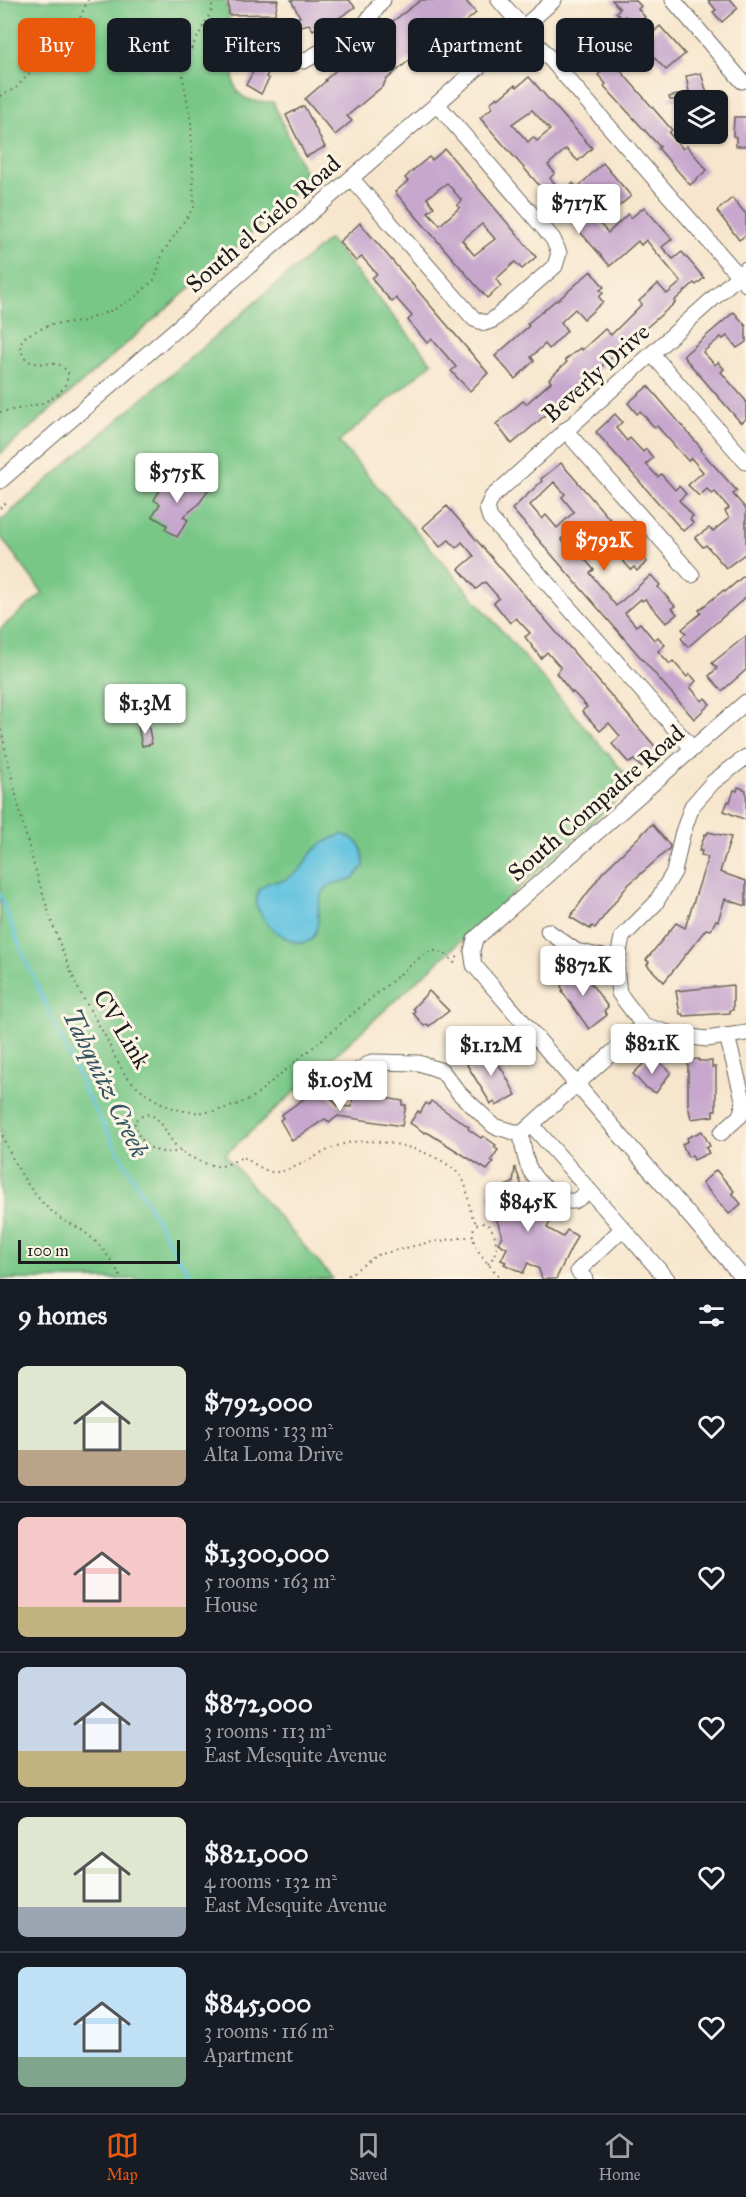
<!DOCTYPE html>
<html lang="en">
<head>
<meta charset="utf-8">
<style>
	:root { --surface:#171b24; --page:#242831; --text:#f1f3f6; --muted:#9ea1a6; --line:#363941; --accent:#ea580c }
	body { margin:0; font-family:"IM FELL Great Primer",serif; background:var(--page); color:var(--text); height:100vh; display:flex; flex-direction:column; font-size:22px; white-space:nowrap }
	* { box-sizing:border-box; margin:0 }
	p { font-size:20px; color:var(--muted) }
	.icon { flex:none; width:33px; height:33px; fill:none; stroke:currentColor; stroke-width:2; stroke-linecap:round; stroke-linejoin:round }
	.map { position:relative; height:1279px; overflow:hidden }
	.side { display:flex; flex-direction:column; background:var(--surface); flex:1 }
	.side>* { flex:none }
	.top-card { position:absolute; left:18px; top:18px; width:711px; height:54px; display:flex; gap:12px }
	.buttons { position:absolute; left:674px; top:90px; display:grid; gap:12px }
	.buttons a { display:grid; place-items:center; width:54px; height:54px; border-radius:9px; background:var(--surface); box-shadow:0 2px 4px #0004; font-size:30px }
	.scale { position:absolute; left:18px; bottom:15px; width:162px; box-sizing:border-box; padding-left:6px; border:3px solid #1c1c1c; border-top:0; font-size:16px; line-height:21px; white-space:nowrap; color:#1c1c1c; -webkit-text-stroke:4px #fcf5e5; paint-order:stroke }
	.price { position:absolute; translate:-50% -51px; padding:0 14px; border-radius:6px; background:#fff; color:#222; font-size:20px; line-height:39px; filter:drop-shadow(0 2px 3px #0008) }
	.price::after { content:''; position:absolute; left:50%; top:36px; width:18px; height:14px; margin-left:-9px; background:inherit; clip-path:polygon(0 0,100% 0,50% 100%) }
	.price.current { background:var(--accent); color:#fff }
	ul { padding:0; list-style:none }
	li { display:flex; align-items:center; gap:18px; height:150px; padding:0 18px }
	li+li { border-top:2px solid var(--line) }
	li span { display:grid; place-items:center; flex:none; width:168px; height:120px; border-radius:9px; color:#555 }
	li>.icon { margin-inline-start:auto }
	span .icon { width:72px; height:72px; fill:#fffc; stroke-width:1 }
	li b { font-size:26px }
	h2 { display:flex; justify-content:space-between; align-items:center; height:72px; padding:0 18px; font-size:26px }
	.chip { padding:0 21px; border-radius:9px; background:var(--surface); box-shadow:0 2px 4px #0004; font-size:21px; line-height:54px }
	.chip.current { background:var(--accent); color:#fff }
	.dock { display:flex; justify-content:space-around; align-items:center; height:84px; border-top:2px solid var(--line); background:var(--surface); font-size:16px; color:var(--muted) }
	.dock a { display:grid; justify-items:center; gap:3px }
	.dock .current { color:var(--accent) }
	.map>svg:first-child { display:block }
</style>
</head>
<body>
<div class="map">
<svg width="746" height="1279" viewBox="0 0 746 1279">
	<rect width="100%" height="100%" fill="#fcf5e5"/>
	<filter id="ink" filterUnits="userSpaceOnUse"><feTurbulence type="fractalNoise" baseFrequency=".0167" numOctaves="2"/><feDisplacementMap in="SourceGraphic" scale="12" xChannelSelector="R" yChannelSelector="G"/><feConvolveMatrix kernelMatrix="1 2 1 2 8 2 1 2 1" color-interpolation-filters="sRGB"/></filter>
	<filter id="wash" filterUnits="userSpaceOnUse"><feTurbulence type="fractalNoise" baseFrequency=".008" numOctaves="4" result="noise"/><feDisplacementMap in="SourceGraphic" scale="24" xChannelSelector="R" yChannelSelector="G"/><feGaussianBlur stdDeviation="1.35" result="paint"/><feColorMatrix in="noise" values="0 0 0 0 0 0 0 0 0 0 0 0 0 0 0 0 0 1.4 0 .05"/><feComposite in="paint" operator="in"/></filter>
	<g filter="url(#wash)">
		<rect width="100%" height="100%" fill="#f7e6cd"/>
		<g fill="#78c787" stroke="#4a7252" stroke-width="1.5">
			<path d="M0,0H225C228,15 234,31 234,46C233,80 226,104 273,102L308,180L237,247L0,454Z"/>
			<path d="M329,239L432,363L339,442L634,784L225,1155L333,1279H0V629L43,593L0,536V521Z"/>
		</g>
		<path fill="#62c3e0" stroke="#3f707e" stroke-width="1.5" d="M342,834C361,840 363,848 364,866C360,870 356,877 351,879C341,883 329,881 323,893C315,905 321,921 315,934C305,956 274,932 265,921C262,916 259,910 256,905L258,891L267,883L285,880L300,870L312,852L323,843Z"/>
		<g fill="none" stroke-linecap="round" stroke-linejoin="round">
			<path stroke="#62c3e0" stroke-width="3" d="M0,895L20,947L86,1094L177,1256L194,1279"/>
		</g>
		<g id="blocks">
			<g fill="#c7a7cd" fill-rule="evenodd">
				<path d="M228,0H278L275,14L229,15Z"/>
				<path d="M291,0H349L355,7L321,30L319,27L313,30L309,24L280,31L278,33L280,40L256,47L250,29L300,17Z"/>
				<path d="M421,0H465L476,13L417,62L413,57L386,80L383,86L347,116L352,121L335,135L305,99L326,81L325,80L343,64L341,62L351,53L363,67L377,55L369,46L393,29L395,26L392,22Z"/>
				<path d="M612,0H635L641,6L638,9L645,17L635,26L625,16L622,19L616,12L620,9Z"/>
				<path d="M708,0H731L738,8L722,22L713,12L716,10Z"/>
				<path d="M582,25L591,35L595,32L600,38L597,41L599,45L596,48L610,64L613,62L672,130L669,133L683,149L687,146L707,170L690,185L658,148L660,147L604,86L606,84L598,75L600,73L586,57L584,58L578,52L577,53L565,39Z"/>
				<path d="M660,26L685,54L666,70L648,51L652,48L645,40Z"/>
				<path d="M258,52L274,60L266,77L269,79L261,94L246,85L254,70L250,67Z"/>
				<path d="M701,73L709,100H670L669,97L689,92L686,76Z"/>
				<path d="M529,77L592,148L578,161L566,149L548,165L555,173L550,178L563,193L573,183L577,188L603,163L631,196L618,207L615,204L613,206L605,197L589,212L601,225L608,233L628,214L631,218L644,207L672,239L662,247L673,259L682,252L704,278L696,285L694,283L674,301L676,302L512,444L496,424L523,401L526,404L551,382L549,379L567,362L565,360L580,348L582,350L605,329L611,335L642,304L639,301L658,284L667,294L681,282L646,240L641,245L638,241L610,266L480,118L493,107L490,103L497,97L498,99L515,85L517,87ZM532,110L550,130L537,141L533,137L528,142L512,124Z"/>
				<path d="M304,106L325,147L306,157L286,115Z"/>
				<path d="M734,117H746V146H736V137L733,136Z"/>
				<path d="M445,149L536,257L522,269L515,262L496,279L501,286L487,298L395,192L408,181L405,178L411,172L429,157L432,160ZM447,183L462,201L457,205L460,207L440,225L428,212L434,207L427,198ZM482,224L495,239L474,255L462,240Z"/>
				<path d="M732,198L746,214V235L739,240L717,211Z"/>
				<path d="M360,223L488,373L470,391L451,371L456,367L432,339L427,343L411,324L408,320L412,316L396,298L392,302L375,283L372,278L377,274L362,257L356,261L339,242Z"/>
				<path d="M591,271L604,287L600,290L603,293L599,297L603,302L584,319L575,309L561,322L567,331L549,349L545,344L531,357L534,361L515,379L495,356L529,326L527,324L539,314L556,300L557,301Z"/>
				<path d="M734,312L746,326V342L737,348L727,336L723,339L721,337L703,352L715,365L718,362L724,369L721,372L746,401V419L741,423L683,356Z"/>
				<path d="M648,386L702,449L700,450L737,491L733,494L746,509V553L726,568L706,545L703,547L695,538L709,528L713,531L729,518L725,511L729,508L715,492L712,494L707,489L699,496L688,485L703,472L691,458L688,461L657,426L655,428L640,411L637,414L628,403Z"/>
				<path d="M615,414L622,422L616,428L627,441L630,438L643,452L646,449L653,458L646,464L658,477L661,474L675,490L679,486L686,494L679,500L693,516L690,519L693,523L683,531L596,432Z"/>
				<path d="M561,463L647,562L637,571L634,567L631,570L617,554L610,560L603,552L613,543L601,529L596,535L584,522L580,525L578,523L561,539L572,552L576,549L594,570L590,573L616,606L651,575L660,585L658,587L675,606L672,608L677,614L666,623L645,599L642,601L641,599L625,613L636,626L640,623L654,640L658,637L665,645L658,651L670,664L673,661L687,677L690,674L696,681L690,687L702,701L705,698L710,704L694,719L512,509L542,481L541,479ZM554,482L565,494L562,497L574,512L557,528L546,515L542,519L530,505Z"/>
				<path d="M177,481L189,488L193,481L208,490L199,504L183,517L188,520L177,537L165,529L167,525L152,516L160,504L154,500L163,484L168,487L172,482Z"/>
				<path d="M447,506L659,751L641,767L634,760L629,763L612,744L620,736L609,723L600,731L582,711L587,707L573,692L572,693L556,673L561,668L547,652L541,658L525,637L530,633L516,618L510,623L494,603L499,598L485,582L476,589L459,569L474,556L462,542L456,548L449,540L440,547L423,527Z"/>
				<path d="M746,574V597L688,647L681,638L686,633L682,629L701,613L699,610L724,590L725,592Z"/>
				<path d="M746,636V670L722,691L709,676L717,668L712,663Z"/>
				<path d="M148,724L152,744L142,746L138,726Z"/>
				<path d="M738,787L746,790V820L724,811L728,801L730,802L734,790L737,791Z"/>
				<path d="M652,824L670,846L669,849L628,885L595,928L592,926L590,929L570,917L602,873Z"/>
				<path d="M708,832L731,837L720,872L746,881V906L725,899L718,921L716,920L711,930L706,929L664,982L647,965L649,962L646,960L676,923L685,928L708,857L701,855L702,851H699L705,834L707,835Z"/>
				<path d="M579,967L608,1007L604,1011L607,1015L589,1029L562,991L563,990L561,986L562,985L558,977Z"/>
				<path d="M733,985V1010H730V1013L684,1016L683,1014H680L676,991Z"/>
				<path d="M429,991L449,1011L429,1026L427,1024L424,1026L413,1013L415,1011L413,1008Z"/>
				<path d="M486,1046L503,1071L516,1095L496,1106L494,1102L491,1104L467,1065L469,1063L467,1060Z"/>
				<path d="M648,1059L653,1063L656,1059L671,1072L656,1093L645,1087L633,1074Z"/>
				<path d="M699,1059V1061H712V1067H716V1110H713V1116L691,1119L688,1105V1060Z"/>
				<path d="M318,1089L320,1093L324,1090L338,1106L352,1107L353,1095L357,1096V1093L403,1101L402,1105H406L402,1126L338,1116L330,1122L325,1119L292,1141L280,1120L283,1118L281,1115Z"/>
				<path d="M431,1101L469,1127L468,1129L481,1138L483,1136L496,1145L494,1147L498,1150L491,1160L494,1162L487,1170L430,1134L426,1132L425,1133L410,1123L418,1111L420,1113L426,1103L429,1105Z"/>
				<path d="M702,1131L710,1146L706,1148L709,1153L694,1160L692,1155L688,1157L682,1144L688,1141L687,1138Z"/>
				<path d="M515,1167L533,1216L538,1207L553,1216L547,1228L563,1237L567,1230L577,1236L556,1279H542L539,1269L528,1263L523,1273L504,1264L506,1262L501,1260L507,1248L498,1243L502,1236L488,1192L513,1183Z"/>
				<path d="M716,1170L734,1191L732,1193L741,1204L729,1214L702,1183Z"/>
			</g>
		</g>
	</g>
	<g filter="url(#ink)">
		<use href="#blocks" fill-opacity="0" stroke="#69635a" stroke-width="1.5"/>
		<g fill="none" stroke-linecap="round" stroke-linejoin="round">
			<defs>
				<g id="minor">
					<path d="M499,0L746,284"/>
					<path d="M673,0L742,81"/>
					<path d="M304,61L361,29L383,0"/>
					<path d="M351,178L474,319L485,323L493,320L555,266L559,253L553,239L437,104"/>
					<path d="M652,354L746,462"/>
					<path d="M565,430L692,575"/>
					<path d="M0,481L437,104L554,0"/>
					<path d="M692,748L490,518L487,508L492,497L746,269"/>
					<path d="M746,757L713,782L692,806L682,835L674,872L655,904L622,937L616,967L619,993L643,1025L675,1035L707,1039L746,1033"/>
					<path d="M548,931L576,951L617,960"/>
					<path d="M349,1076L372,1062L419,1063L442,1071L459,1093L494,1126L521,1134L643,1025"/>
					<path d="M532,1125L667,1279"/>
					<path d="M721,1133L740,1116L744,1103L727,1036"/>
					<path d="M521,1134C523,1146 524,1159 530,1170C536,1182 560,1204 574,1201C580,1199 585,1194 589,1190"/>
					<path d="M585,1279L578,1271L622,1229"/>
					<path d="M744,1279L474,965L472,951L475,939L746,702"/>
				</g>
			</defs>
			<use href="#minor" stroke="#69635a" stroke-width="17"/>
			<g stroke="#69635a" stroke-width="2" stroke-dasharray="1.5 4.5" stroke-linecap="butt">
				<path d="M0,96L16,88L45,57L64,41L76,26L88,0"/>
				<path d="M0,412C23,408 67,404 68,373C65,369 62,365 56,364C40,362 20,369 21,342L27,335L52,324L81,322L115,309L134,298L155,279L163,252L194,207L191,123L182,72L183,64L212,10V0"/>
				<path d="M0,508L6,503"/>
				<path d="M0,724C19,813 40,902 77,986C85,1002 95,1018 104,1034C111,1047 120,1071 131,1081C170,1117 204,1121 252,1098L424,954C437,948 445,951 454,963L459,954"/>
				<path d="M0,1130C12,1160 29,1194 56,1215C63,1221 72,1224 80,1229C100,1242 111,1259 122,1279"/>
				<path d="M181,1151C156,1156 140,1147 134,1121C139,1118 145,1113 151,1115C161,1119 166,1133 172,1141C181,1154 201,1164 217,1166C226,1167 235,1160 243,1157C252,1162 262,1170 272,1172C291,1174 321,1151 340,1145C372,1134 430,1148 456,1171C473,1186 464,1209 477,1224"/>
				<path d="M488,1264C492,1260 495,1255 496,1248C497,1239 492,1222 481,1223C478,1223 476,1225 474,1228C467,1245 492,1268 502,1279"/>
				<path d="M343,1279L377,1255L426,1243L473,1236"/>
			</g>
			<use href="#minor" stroke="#fff" stroke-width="15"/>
		</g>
	</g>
	<g text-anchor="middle" stroke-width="6" stroke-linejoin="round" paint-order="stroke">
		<g font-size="24" fill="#1c1c1c" stroke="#fcf5e5">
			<text transform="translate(263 224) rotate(-41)" y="8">South el Cielo Road</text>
			<text transform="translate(596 373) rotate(-42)" y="8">Beverly Drive</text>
			<text transform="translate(596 803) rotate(-41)" y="8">South Compadre Road</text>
			<text transform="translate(122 1029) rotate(59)" y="8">CV Link</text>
		</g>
		<g font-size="26" font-style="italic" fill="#345661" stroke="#fcf5e5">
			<text transform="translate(106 1083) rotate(64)" y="9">Tahquitz Creek</text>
		</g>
	</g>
</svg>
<div class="buttons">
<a><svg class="icon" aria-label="layers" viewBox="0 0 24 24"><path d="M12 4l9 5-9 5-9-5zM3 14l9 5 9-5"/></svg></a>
</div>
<div class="scale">100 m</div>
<b class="price" style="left:579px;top:235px">$717K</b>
<b class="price" style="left:177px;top:504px">$575K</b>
<b class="price current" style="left:604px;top:572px">$792K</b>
<b class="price" style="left:145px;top:735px">$1.3M</b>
<b class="price" style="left:583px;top:997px">$872K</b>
<b class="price" style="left:652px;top:1075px">$821K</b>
<b class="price" style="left:491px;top:1077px">$1.12M</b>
<b class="price" style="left:340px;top:1112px">$1.05M</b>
<b class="price" style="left:528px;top:1233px">$845K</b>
<div class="top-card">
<a class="chip current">Buy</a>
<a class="chip">Rent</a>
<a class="chip">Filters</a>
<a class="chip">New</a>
<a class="chip">Apartment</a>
<a class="chip">House</a>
</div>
</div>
<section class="side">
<h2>9 homes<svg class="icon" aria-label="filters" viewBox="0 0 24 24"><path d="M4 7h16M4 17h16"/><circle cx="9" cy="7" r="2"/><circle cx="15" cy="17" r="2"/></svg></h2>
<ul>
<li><span style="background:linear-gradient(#dfe7d0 70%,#b9a48a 0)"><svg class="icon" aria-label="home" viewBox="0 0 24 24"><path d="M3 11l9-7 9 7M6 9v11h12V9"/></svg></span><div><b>$792,000</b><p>5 rooms · 133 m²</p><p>Alta Loma Drive</p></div><svg class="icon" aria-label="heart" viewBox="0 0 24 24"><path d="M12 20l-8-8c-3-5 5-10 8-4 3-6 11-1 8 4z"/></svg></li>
<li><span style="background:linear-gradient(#f6c9c9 75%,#c2b280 0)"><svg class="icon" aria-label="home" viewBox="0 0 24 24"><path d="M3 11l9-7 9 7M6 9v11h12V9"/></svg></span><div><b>$1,300,000</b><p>5 rooms · 163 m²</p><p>House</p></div><svg class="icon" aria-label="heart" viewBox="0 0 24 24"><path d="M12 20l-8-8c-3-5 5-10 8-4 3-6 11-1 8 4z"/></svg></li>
<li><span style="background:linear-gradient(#c9d6e8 70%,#c2b280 0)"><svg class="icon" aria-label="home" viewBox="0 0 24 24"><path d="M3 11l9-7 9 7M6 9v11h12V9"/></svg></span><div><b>$872,000</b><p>3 rooms · 113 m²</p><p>East Mesquite Avenue</p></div><svg class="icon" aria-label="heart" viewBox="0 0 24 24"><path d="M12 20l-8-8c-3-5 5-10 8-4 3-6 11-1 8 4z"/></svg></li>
<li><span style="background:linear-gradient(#dfe7d0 75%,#9aa5b1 0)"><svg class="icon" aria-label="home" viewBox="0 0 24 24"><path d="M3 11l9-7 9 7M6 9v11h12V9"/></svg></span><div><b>$821,000</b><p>4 rooms · 132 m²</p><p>East Mesquite Avenue</p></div><svg class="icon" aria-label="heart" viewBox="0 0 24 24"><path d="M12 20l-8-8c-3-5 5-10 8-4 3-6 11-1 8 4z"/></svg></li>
<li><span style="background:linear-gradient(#bfe0f5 75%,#7fa58c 0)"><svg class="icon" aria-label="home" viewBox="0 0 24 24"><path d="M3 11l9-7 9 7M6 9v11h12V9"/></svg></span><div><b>$845,000</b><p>3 rooms · 116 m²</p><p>Apartment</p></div><svg class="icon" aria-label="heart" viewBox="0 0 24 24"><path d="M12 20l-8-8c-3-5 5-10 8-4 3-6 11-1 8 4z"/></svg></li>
</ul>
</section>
<nav class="dock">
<a class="current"><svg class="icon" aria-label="map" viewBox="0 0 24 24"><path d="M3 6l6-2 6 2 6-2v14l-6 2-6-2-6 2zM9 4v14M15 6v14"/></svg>Map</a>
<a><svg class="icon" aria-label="saved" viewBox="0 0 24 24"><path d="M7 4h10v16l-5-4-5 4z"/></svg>Saved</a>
<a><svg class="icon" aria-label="home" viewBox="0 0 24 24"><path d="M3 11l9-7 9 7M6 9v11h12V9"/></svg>Home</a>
</nav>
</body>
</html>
